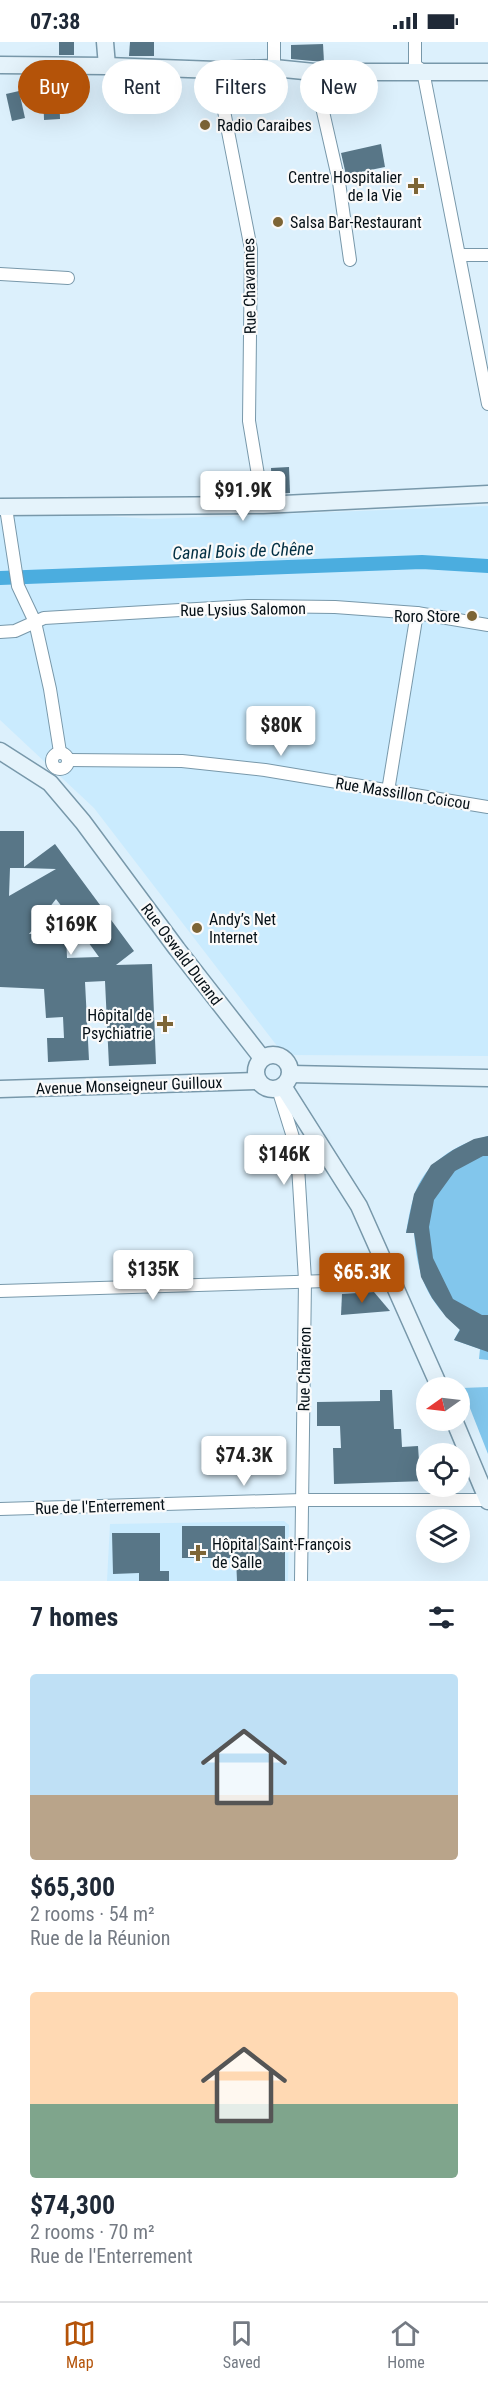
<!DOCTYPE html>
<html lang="en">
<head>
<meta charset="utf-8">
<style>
	:root { --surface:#fff; --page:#f6f6f7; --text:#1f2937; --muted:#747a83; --line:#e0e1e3; --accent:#b45309 }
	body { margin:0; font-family:"Roboto Condensed",sans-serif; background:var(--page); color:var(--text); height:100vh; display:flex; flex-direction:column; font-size:22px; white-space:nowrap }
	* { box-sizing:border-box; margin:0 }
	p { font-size:20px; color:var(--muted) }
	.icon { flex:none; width:33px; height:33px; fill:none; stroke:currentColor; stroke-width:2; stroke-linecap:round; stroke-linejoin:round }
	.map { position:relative; height:1539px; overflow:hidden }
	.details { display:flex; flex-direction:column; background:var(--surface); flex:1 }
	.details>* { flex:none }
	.guide { position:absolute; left:18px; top:18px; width:453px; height:54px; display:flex; gap:12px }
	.needle { width:39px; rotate:256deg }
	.controls { position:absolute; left:416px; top:1335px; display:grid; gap:12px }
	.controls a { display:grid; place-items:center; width:54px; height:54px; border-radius:50%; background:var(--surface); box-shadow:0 6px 24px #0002; font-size:30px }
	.price { position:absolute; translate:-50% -51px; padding:0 14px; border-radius:6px; background:#fff; color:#222; font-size:20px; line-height:39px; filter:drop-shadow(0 2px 3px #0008) }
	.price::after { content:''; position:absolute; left:50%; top:36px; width:18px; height:14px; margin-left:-9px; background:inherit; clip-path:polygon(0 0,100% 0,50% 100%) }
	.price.selected { background:var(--accent); color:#fff }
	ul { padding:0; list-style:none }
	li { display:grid; align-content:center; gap:12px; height:318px; padding:0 30px }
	li span { display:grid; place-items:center; height:186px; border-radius:6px; color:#555 }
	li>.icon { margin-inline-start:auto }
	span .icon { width:108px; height:108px; fill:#fffc; stroke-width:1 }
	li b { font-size:26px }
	h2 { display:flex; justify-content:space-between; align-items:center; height:72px; padding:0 30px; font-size:26px }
	.chip { padding:0 21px; border-radius:27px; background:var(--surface); box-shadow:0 6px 24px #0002; font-size:21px; line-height:54px }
	.chip.selected { background:var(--accent); color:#fff }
	.status { display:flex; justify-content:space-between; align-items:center; height:42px; padding:0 30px; background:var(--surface); direction:ltr }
	.status svg { height:16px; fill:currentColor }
	.tab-bar { display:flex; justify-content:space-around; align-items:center; height:84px; border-top:2px solid var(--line); background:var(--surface); font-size:16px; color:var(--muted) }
	.tab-bar a { display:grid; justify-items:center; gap:3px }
	.tab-bar .selected { color:var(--accent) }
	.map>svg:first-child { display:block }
</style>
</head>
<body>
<div class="status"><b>07:38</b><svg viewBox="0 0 49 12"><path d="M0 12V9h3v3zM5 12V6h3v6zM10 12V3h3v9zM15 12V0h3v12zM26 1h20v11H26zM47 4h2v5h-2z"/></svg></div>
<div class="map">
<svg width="488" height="1539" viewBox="0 0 488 1539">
	<rect width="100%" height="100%" fill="#dcf0fc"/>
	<g fill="#caebfe">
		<path d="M488,464V1014L284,1013L94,766L0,678V467L152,477Z"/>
		<path d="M284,1479L289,1483L288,1539H107L110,1482Z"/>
	</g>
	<g fill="#82c6ec">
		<path d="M488,1094V1318L479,1317L480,1307L454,1298L460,1287C426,1258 418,1235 414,1191H406C408,1179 410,1166 414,1154C424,1121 456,1102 488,1094Z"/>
		<path d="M488,1345V1412L462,1346Z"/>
	</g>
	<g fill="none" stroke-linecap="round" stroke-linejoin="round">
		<path stroke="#4baddf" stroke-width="14" d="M0,536L422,520L488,524"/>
	</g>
	<g fill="#587687" fill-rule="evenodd">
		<rect x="59" y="0" width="15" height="13"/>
		<path d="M130,0H154V14H129Z"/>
		<path d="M323,2L324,20L291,17V3Z"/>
		<path d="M59,44L60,77L44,78L43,45Z"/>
		<path d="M19,49L25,76L12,79L6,52Z"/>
		<path d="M381,102L385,125L346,133L341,111Z"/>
		<path d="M289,425L290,451L272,452L271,426Z"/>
		<path d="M0,789H24V825L55,802L134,909L116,923L152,922L156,1022L109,1024L105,939L85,940L89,1018L48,1020L47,996H64L63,975L46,976L44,947L0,945ZM10,826H24L56,827L9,854ZM56,857L75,882L99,915L67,916L66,891L29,892Z"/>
		<path d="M488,1094V1114H483L455,1129L434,1158L429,1185L433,1216L453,1257L482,1273H488V1310L454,1298L460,1288L446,1275L432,1256L421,1235L414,1191H406L414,1152L431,1123L453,1108L474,1097Z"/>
		<path d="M374,1250L390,1269L341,1273L342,1252Z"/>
		<path d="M380,1348H392L394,1387H401L402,1405L418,1404L419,1419L426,1418V1439L334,1442L333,1406H341L340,1384H317V1360L380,1359Z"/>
		<path d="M182,1484H285V1539H237L236,1516H182Z"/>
		<path d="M112,1491H160V1529H169V1539H139V1531L113,1532Z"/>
	</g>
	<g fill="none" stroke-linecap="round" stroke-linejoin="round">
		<defs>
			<g id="street">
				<path d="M274,0V26"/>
				<path d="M415,0V23L423,29L488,362"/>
				<path d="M216,28L251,207L249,379L263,463"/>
				<path d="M314,30L339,140L350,218"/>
				<path d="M460,213H488"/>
				<path d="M0,232L68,236"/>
				<path d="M6,466L18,544L35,580L50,647L60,710"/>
				<path d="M0,590L15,589L44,576L248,564L335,565L417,571L488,583"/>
				<circle cx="60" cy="719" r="8"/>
				<path d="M68,718L182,719L265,728L488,765"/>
				<path d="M388,749L417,571"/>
				<path d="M278,1047L297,1108L305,1238L301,1539"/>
				<path d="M0,1249L392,1237"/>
				<path d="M0,1467L302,1458H488"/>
			</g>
			<g id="secondary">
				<path d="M105,0L107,24"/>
				<path d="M0,23L107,24L216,28L274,26L314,30H488"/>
				<path d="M0,465L263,463L488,452"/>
				<path d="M0,709L50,741L83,780L177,907L262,1016"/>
				<circle cx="273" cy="1030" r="17"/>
				<path d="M290,1032L488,1036"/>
				<path d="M283,1044L359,1164L440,1346"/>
				<path d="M0,1047L258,1039"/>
				<path d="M454,1378L488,1459"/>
			</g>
		</defs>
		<use href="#street" stroke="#7898aa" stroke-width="14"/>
		<use href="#secondary" stroke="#7898aa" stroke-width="19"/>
		<use href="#street" stroke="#fff" stroke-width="12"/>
		<use href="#secondary" stroke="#e5f3fb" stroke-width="16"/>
	</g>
	<g fill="#7d6536" stroke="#fafafa" stroke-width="2">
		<circle cx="205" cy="83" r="6"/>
		<path d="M413 135h6v6h6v6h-6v6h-6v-6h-6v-6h6z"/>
		<circle cx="278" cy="180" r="6"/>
		<circle cx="472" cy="574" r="6"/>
		<circle cx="197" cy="886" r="6"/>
		<path d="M162 973h6v6h6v6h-6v6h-6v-6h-6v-6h6z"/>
		<path d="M195 1502h6v6h6v6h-6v6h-6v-6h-6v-6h6z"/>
	</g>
	<g text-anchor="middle" stroke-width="4.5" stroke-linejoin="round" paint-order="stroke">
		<g font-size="16" fill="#051017" stroke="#fafafa" text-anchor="start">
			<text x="217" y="89">Radio Caraibes</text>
			<text x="402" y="141" text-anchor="end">Centre Hospitalier<tspan x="402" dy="18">de la Vie</tspan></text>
			<text x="290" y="186">Salsa Bar-Restaurant</text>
			<text x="460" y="580" text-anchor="end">Roro Store</text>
			<text x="209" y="883">Andy’s Net<tspan x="209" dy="18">Internet</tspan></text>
			<text x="152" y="979" text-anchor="end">Hôpital de<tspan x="152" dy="18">Psychiatrie</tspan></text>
			<text x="212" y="1508">Hôpital Saint-François<tspan x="212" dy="18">de Salle</tspan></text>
		</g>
		<g font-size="16" fill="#051017" stroke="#fafafa">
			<text transform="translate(249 244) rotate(-91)" y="6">Rue Chavannes</text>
			<text transform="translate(243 567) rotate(-1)" y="6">Rue Lysius Salomon</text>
			<text transform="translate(403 751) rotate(9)" y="6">Rue Massillon Coicou</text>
			<text transform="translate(182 912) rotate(53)" y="6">Rue Oswald Durand</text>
			<text transform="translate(129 1043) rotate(-2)" y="6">Avenue Monseigneur Guilloux</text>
			<text transform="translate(304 1327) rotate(-89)" y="6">Rue Charéron</text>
			<text transform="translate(100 1464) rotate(-2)" y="6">Rue de l'Enterrement</text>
		</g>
		<g font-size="18" font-style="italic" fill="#022f43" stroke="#fafafa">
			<text transform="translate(243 509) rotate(-2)" y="6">Canal Bois de Chêne</text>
		</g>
	</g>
</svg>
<div class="controls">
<a><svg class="needle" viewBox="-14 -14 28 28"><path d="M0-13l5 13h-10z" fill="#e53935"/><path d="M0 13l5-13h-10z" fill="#747a83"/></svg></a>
<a><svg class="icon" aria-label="locate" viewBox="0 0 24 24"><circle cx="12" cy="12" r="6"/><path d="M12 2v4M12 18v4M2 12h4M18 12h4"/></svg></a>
<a><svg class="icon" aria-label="layers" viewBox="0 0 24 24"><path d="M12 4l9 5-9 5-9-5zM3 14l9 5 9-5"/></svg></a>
</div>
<b class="price" style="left:243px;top:480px">$91.9K</b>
<b class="price" style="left:281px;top:715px">$80K</b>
<b class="price" style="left:71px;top:914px">$169K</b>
<b class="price" style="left:284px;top:1144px">$146K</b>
<b class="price" style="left:153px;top:1259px">$135K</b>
<b class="price selected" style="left:362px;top:1262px">$65.3K</b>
<b class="price" style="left:244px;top:1445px">$74.3K</b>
<div class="guide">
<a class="chip selected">Buy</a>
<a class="chip">Rent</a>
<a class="chip">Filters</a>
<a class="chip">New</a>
</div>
</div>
<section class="details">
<h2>7 homes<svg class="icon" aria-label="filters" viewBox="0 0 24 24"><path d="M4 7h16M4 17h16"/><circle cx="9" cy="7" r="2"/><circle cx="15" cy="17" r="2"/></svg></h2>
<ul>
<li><span style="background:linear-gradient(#bfe0f5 65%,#b9a48a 0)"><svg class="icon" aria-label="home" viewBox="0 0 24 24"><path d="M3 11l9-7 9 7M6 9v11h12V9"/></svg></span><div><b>$65,300</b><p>2 rooms · 54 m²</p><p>Rue de la Réunion</p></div></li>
<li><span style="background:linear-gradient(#ffd9b3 60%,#7fa58c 0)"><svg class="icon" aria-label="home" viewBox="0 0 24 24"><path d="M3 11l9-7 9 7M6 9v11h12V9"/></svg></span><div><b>$74,300</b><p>2 rooms · 70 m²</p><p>Rue de l'Enterrement</p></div></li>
</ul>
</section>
<nav class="tab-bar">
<a class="selected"><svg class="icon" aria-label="map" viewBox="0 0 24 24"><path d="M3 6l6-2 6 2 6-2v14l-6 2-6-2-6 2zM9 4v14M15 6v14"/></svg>Map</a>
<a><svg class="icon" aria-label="saved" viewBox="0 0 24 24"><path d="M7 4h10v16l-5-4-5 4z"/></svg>Saved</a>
<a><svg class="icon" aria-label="home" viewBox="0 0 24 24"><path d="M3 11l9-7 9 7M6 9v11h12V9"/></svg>Home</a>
</nav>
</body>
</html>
